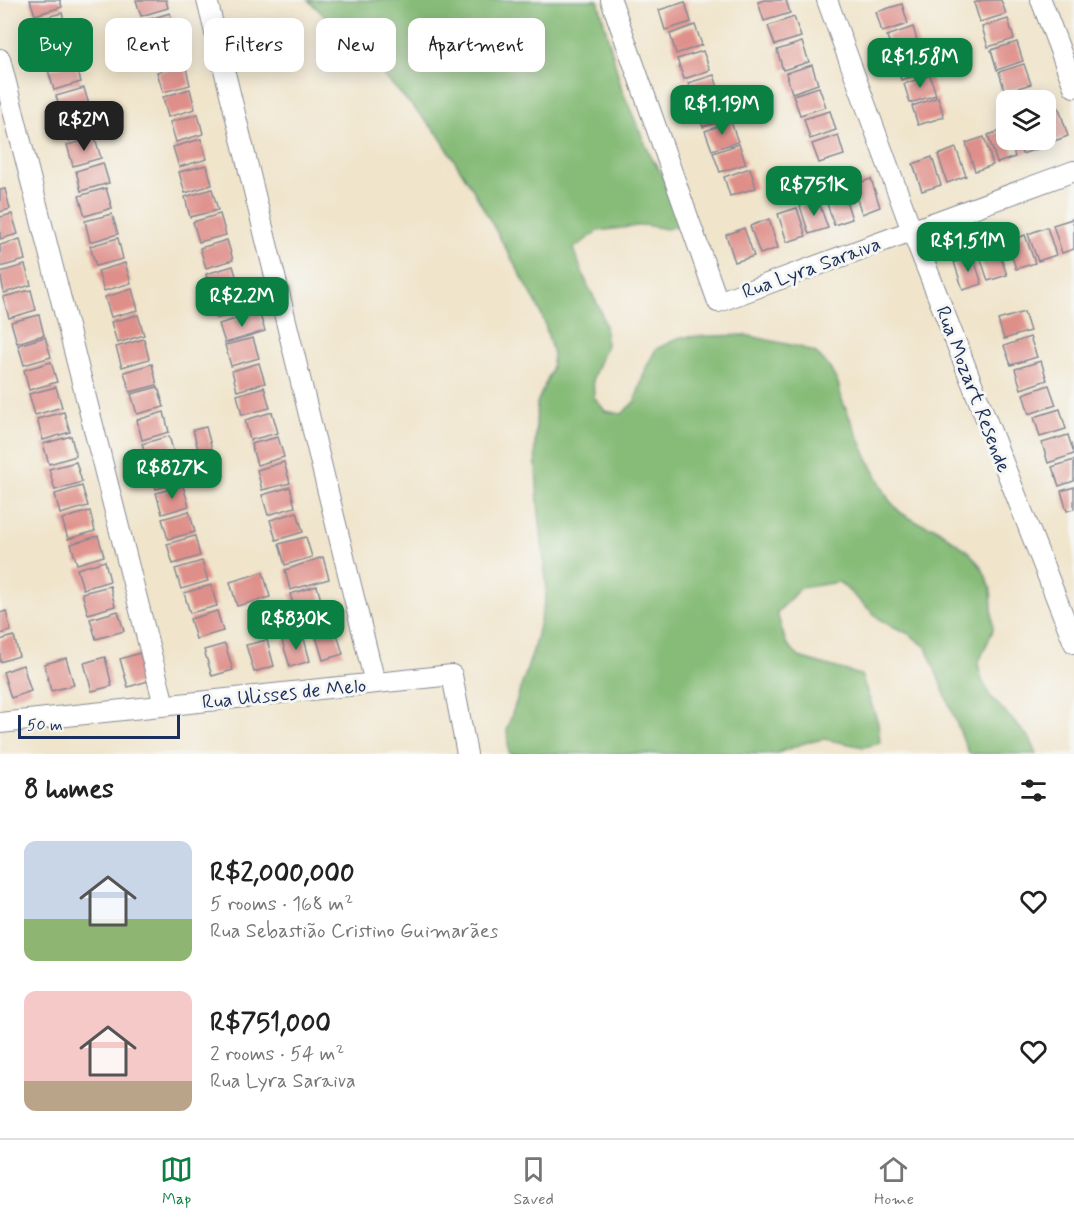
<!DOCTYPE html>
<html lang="en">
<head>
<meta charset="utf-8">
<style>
	:root { --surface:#fff; --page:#f6f6f6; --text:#222; --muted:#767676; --line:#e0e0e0; --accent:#0b8043 }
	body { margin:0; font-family:Mynerve,sans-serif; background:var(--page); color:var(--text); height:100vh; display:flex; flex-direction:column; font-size:22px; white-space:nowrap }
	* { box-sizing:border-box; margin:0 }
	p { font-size:20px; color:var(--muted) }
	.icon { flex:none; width:33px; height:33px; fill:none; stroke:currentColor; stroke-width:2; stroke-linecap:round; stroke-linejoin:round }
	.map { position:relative; height:754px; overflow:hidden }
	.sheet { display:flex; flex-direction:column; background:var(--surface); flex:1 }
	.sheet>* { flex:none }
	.top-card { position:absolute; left:18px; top:18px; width:600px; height:54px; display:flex; gap:12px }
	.fabs { position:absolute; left:996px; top:90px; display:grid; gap:12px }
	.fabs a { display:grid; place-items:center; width:60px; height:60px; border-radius:12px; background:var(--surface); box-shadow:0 3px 15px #0003; font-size:30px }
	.scale { position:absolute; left:18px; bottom:15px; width:162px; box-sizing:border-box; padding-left:6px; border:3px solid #1b2f5e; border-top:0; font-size:16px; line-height:21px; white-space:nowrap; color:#1b2f5e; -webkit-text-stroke:4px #f6f6f2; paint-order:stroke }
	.price { position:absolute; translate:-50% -51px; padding:0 14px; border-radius:12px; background:var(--accent); color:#fff; font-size:20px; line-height:39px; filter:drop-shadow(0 2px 3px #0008) }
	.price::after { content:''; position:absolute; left:50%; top:36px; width:18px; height:14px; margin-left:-9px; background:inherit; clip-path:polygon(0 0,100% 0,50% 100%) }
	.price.current { background:#222; color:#fff }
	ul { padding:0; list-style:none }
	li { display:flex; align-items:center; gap:18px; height:150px; padding:0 24px }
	li span { display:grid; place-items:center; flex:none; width:168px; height:120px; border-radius:12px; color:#555 }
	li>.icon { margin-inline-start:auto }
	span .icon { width:72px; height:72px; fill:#fffc; stroke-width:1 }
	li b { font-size:26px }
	h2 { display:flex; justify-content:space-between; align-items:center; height:72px; padding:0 24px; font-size:26px }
	.tag { padding:0 21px; border-radius:12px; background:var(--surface); box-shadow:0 3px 15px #0003; font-size:21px; line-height:54px }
	.tag.current { background:var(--accent); color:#fff }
	.menu { display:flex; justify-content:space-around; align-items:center; height:84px; border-top:2px solid var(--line); background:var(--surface); font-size:16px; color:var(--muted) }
	.menu a { display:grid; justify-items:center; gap:3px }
	.menu .current { color:var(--accent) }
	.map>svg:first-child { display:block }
</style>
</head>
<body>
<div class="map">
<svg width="1074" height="754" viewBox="0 0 1074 754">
	<rect width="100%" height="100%" fill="#f6f6f2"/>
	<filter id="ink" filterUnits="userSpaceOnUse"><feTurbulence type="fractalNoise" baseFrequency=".0167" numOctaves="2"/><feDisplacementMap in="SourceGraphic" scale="12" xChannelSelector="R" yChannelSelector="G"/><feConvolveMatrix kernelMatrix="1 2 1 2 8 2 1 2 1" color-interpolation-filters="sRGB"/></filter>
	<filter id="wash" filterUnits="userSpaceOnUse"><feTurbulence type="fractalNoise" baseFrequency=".008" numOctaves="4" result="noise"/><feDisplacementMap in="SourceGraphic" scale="24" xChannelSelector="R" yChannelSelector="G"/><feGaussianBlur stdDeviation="1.35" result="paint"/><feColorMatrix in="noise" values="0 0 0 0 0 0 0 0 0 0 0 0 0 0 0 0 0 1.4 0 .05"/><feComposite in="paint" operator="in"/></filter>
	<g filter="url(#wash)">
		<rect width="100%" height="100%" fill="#f0e4ca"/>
		<path fill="#86bc78" stroke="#50766b" stroke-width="1.5" d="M308,0H598L622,90L651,157L672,190L681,225L666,229L645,225L598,231L573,249L588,286L600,309L605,326L606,345L593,378L594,397L605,411L622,414L635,401L646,368L656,349L681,337L745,335L800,347L816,353L829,367L838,383L842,400L867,457L889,500L901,513L917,522L934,527L969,552L982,568L991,588L993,630L978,664L982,680L990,696L1030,739L1037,754H969L926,647L909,634L882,621L839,582L800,588L777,613L786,643L799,657L861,675L878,723L880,743L864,747L824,739L804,743L775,754H509L507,729L533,651L546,596V580L538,503L535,448L537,403L551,371L553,354L544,321L537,304L472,188L438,134L358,48Z"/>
		<g id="blocks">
			<g fill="#df8f8a">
				<path d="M30,0H60L62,7L35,15Z"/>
				<path d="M136,0H166L168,8L141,16Z"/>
				<path d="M764,0H786L790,13L764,21L758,2Z"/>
				<path d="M982,0H1001L1006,14L980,22L974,3Z"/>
				<path d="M685,2L691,22L665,30L659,10Z"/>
				<path d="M902,4L908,24L882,32L876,12Z"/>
				<path d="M62,13L68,33L41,41L35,20Z"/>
				<path d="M170,13L176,33L149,41L143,21Z"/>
				<path d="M794,17L801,37L775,45L768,26Z"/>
				<path d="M1008,19L1014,39L988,47L982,27Z"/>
				<path d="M695,25L702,45L676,54L670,34Z"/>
				<path d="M913,27L919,47L893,55L887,36Z"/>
				<path d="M68,37L73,57L46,65L40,45Z"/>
				<path d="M178,39L184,59L157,67L151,46Z"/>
				<path d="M802,42L809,62L783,70L777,50Z"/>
				<path d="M1017,42L1023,61L997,70L991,50Z"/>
				<path d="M703,51L710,70L684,79L677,59Z"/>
				<path d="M921,52L927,72L901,80L895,61Z"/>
				<path d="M75,62L81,82L54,90L48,70Z"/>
				<path d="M185,64L190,85L163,92L157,72Z"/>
				<path d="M1024,64L1031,84L1005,92L999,72Z"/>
				<path d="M812,65L818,84L792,93L786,73Z"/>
				<path d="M714,75L720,94L694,102L688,83Z"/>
				<path d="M930,75L936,95L910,103L904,84Z"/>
				<path d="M819,87L826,107L800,115L793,95Z"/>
				<path d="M84,88L90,108L62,116L56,96Z"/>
				<path d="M190,89L195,109L168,117L163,97Z"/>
				<path d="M938,97L944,117L918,125L912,106Z"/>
				<path d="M722,99L729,119L703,127L696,108Z"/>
				<path d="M1059,108L1068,136L1049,143L1046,131V113Z"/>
				<path d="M830,111L836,130L810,139L804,119Z"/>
				<path d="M90,113L95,134L68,141L62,121Z"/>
				<path d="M198,114L203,134L176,142L170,122Z"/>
				<path d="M731,122L738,142L712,150L705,131Z"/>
				<path d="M1006,129V140H1010L1015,157L997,163L988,135Z"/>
				<path d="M838,135L844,155L819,163L812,144Z"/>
				<path d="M984,137L993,165L975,171L966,143Z"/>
				<path d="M95,138L101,158L73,166L67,145Z"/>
				<path d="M201,139L207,159L179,167L173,147Z"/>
				<path d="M1017,140H1037L1040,148L1022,154Z"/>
				<path d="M739,144L746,164L720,172L713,153Z"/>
				<path d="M956,148L966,176L947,183L938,155Z"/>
				<path d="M932,157L941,185L922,191L913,164Z"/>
				<path d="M103,163L109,183L81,191L76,171Z"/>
				<path d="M207,165L212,185L185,193L179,172Z"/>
				<path d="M750,168L756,188L730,196L724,177Z"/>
				<path d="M871,179L880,207L862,214L852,185Z"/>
				<path d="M106,188L112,208L85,216L79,196Z"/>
				<path d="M5,189L10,209L0,212V190Z"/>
				<path d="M212,189L218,210L190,217L185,197Z"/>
				<path d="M843,191L852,219L834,225L825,197Z"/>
				<path d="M818,200L828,228L809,234L800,206Z"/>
				<path d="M797,208L806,236L787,242L778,214Z"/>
				<path d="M12,214L18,234L0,239V217Z"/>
				<path d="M112,214L118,234L90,242L85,221Z"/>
				<path d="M220,214L226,235L199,242L193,222Z"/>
				<path d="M769,219L778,248L760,254L750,226Z"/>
				<path d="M1072,219L1074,225V249L1062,253L1053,225Z"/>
				<path d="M1047,227L1056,255L1038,261L1028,234Z"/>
				<path d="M744,228L754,256L735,262L726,235Z"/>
				<path d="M1025,235L1035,263L1016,269L1007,242Z"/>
				<path d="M118,238L123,259L96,266L90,246Z"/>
				<path d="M20,239L25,260L0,267V245Z"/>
				<path d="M227,240L233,260L206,268L200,248Z"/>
				<path d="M997,247L1007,275L988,281L979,253Z"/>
				<path d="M973,256L982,284L963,290L954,262Z"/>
				<path d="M125,263L131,283L104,291L98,271Z"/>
				<path d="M25,265L31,285L4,293L0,272Z"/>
				<path d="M233,266L239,286L211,294L206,274Z"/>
				<path d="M132,289L138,310L111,317L105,297Z"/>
				<path d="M31,290L36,310L9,318L3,297Z"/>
				<path d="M238,290L244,311L217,318L211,298Z"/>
				<path d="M259,312L265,331L225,343L219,324Z"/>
				<path d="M1024,312L1030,331L1004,339L998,320Z"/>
				<path d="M39,315L44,335L17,343L11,322Z"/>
				<path d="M138,315L144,335L117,343L111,322Z"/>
				<path d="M45,337L51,357L24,365L18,345Z"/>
				<path d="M1030,337L1037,357L1011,365L1004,346Z"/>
				<path d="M253,338L259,358L231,366L225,345Z"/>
				<path d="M144,339L149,359L122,367L116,347Z"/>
				<path d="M1041,361L1047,380L1021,389L1015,369Z"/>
				<path d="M51,362L57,382L29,390L24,370Z"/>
				<path d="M259,363L265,383L237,391L232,371Z"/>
				<path d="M152,364L157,385L130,392L124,372Z"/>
				<path d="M1049,385L1056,405L1029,414L1023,394Z"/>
				<path d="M56,387L62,407L35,415L29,394Z"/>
				<path d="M158,387L164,407L137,414L131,394Z"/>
				<path d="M264,387L270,408L242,415L237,395Z"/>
				<path d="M1060,409L1066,429L1040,437L1034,417Z"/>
				<path d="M64,412L70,432L43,440L37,419Z"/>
				<path d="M164,412L169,432L142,440L137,420Z"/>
				<path d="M272,412L278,433L250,440L245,420Z"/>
				<path d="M206,427L213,453L200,457L193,430Z"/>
				<path d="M1068,435L1074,454L1048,463L1042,443Z"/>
				<path d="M71,436L76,456L49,464L43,444Z"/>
				<path d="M169,436L175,457L148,464L142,444Z"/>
				<path d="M278,437L284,457L257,465L251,444Z"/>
				<path d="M1074,460V481L1059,486L1052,467Z"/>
				<path d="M177,461L183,482L156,489L150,469Z"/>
				<path d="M76,462L82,482L55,490L49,469Z"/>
				<path d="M284,462L290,483L262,490L257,470Z"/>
				<path d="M82,486L88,506L60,514L55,494Z"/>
				<path d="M183,486L189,506L162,514L156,493Z"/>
				<path d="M290,487L295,507L268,515L262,495Z"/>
				<path d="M1074,487V509L1067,511L1061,491Z"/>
				<path d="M90,511L95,531L68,539L62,519Z"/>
				<path d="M189,511L195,532L168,539L162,519Z"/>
				<path d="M297,512L303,532L276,540L270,520Z"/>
				<path d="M98,536L104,556L77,564L71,544Z"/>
				<path d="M195,536L200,556L173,564L167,544Z"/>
				<path d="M306,537L312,557L285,565L279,544Z"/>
				<path d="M323,557L329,579L290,590L285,570Z"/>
				<path d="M105,561L110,581L83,589L77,569Z"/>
				<path d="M202,561L208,581L181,589L175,569Z"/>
				<path d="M263,572L270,597L237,606L230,582Z"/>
				<path d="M211,585L217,606L190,613L184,593Z"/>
				<path d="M110,586L115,606L88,614L82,593Z"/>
				<path d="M317,586L323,607L296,614L290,594Z"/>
				<path d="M6,611L11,631L0,634V613Z"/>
				<path d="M118,611L124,631L96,639L90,619Z"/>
				<path d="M217,611L223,631L196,639L190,619Z"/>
				<path d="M335,627L343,654L323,660L315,633Z"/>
				<path d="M303,635L310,661L290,667L282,641Z"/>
				<path d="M14,636L19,656L0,662V640Z"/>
				<path d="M267,640L274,666L254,672L246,645Z"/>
				<path d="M225,644L233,670L212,676L204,650Z"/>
				<path d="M140,653L148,681L128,687L120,659Z"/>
				<path d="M105,657L112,686L92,691L84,663Z"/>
				<path d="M66,658L74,685L51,691L44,664Z"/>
				<path d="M23,665L31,691L11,698L3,672Z"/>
			</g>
		</g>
	</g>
	<g filter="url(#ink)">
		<use href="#blocks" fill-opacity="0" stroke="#868a94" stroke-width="1.5"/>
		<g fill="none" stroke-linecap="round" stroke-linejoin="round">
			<defs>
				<g id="minor">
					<path d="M207,0L375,683"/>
					<path d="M611,0L718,302L1074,171"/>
					<path d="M827,0L909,223L1074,643"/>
					<path d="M1041,0L1074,87"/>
					<path d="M0,59L164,705"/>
					<path d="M0,723L452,675L467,754"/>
				</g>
			</defs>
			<use href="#minor" stroke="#868a94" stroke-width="22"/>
			<use href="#minor" stroke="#fff" stroke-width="20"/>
		</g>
	</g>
	<g text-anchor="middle" stroke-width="6" stroke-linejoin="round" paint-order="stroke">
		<g font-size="20" fill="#1b2f5e" stroke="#f6f6f2">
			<text transform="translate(811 267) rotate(-20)" y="7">Rua Lyra Saraiva</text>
			<text transform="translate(974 389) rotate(69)" y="7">Rua Mozart Resende</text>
			<text transform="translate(284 693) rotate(-6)" y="7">Rua Ulisses de Melo</text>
		</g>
	</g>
</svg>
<div class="fabs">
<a><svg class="icon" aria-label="layers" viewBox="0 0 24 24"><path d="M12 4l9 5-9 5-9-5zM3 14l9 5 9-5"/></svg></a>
</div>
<div class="scale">50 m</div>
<b class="price" style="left:920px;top:89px">R$1.58M</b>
<b class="price" style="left:722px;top:136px">R$1.19M</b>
<b class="price current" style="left:84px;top:152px">R$2M</b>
<b class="price" style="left:814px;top:217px">R$751K</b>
<b class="price" style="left:968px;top:273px">R$1.51M</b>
<b class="price" style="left:242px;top:328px">R$2.2M</b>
<b class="price" style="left:172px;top:500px">R$827K</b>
<b class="price" style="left:296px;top:651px">R$830K</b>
<div class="top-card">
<a class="tag current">Buy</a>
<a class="tag">Rent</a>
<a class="tag">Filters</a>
<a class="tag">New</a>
<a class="tag">Apartment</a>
</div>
</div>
<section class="sheet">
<h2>8 homes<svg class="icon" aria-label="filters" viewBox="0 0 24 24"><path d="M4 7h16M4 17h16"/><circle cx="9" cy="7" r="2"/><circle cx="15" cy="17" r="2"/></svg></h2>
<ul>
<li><span style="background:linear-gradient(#c9d6e8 65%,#8fb573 0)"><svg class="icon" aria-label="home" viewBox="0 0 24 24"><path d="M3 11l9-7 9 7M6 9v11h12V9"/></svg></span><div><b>R$2,000,000</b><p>5 rooms · 168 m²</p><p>Rua Sebastião Cristino Guimarães</p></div><svg class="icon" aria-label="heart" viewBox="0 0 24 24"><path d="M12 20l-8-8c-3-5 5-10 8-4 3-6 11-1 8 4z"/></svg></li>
<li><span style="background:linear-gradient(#f6c9c9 75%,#b9a48a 0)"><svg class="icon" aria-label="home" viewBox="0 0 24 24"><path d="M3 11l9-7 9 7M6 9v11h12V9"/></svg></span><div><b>R$751,000</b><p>2 rooms · 54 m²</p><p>Rua Lyra Saraiva</p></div><svg class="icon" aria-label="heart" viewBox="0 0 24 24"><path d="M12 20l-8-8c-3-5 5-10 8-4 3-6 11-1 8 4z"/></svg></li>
</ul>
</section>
<nav class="menu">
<a class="current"><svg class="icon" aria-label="map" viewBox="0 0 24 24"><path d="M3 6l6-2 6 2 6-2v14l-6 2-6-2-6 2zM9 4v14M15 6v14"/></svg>Map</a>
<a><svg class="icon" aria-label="saved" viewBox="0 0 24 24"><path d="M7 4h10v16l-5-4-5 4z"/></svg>Saved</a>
<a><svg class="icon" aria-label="home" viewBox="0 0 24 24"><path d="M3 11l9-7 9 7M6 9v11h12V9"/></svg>Home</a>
</nav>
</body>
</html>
